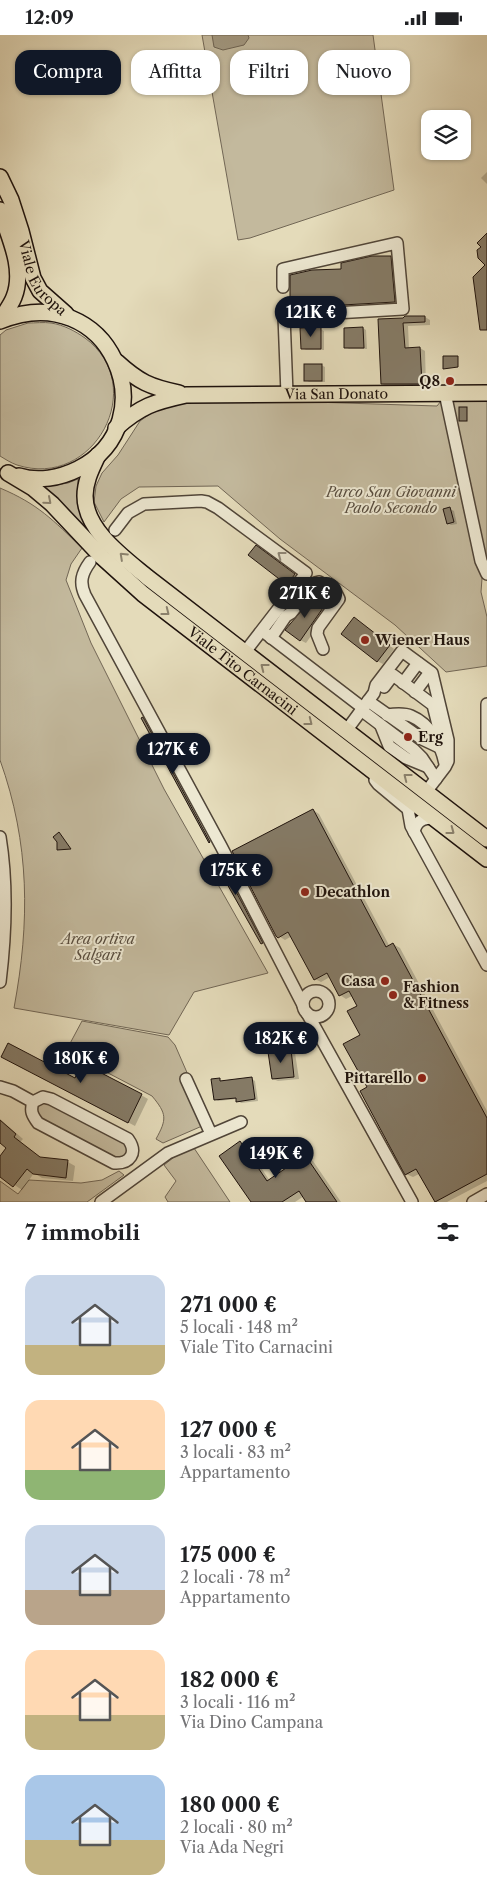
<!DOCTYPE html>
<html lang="it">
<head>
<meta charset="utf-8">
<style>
	:root { --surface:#fff; --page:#f2f2f2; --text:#202124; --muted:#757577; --accent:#111827 }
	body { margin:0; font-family:"Libre Caslon Text",serif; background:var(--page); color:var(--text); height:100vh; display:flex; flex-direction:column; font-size:19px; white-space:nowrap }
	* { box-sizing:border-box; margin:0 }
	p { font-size:16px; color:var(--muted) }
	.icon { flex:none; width:28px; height:28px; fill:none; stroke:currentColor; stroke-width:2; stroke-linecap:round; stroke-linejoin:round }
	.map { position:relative; height:1167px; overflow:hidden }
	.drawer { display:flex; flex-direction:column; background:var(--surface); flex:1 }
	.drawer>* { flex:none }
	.guide { position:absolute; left:15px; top:15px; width:458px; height:45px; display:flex; gap:10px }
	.tools { position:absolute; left:421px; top:75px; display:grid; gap:10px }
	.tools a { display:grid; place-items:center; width:50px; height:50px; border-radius:10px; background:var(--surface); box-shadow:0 1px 4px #0004; font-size:25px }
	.price { position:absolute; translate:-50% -42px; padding:0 11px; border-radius:18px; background:var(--accent); color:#fff; font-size:16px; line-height:32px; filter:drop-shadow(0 1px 2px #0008) }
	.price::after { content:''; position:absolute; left:50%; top:30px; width:15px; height:11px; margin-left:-8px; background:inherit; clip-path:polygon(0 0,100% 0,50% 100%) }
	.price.current { background:#222; color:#fff }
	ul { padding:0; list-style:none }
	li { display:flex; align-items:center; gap:15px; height:125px; padding:0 25px }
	li span { display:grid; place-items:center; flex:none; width:140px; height:100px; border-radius:15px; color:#555 }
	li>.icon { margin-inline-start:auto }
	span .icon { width:60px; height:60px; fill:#fffc; stroke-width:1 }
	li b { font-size:21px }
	h2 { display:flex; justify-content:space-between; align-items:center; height:60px; padding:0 25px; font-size:21px }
	.chip { padding:0 18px; border-radius:15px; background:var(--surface); box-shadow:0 1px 4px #0004; font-size:18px; line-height:45px }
	.chip.current { background:var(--accent); color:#fff }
	.status { display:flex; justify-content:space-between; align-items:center; height:35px; padding:0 25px; background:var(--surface); direction:ltr }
	.status svg { height:14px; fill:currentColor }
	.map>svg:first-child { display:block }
</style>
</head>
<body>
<div class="status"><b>12:09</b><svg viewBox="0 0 49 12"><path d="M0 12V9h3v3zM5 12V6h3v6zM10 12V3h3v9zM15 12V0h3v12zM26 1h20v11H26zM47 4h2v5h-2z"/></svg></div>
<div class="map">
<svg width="487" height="1167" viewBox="0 0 487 1167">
	<rect width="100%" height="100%" fill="#e4dbba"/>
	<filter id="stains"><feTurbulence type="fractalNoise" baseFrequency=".004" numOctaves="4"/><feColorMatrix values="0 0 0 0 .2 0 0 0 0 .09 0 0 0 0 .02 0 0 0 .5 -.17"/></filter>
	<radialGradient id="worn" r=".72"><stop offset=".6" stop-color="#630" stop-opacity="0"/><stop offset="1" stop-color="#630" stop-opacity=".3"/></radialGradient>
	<g fill="#c3b99d" stroke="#716655">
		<path d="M202,0H373L394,155L250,203L238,205Z"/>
		<path d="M28,288C35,288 44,287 51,288C64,290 75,296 85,303C150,351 94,455 17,430C11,428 5,424 0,421V300L6,295Z"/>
		<path d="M487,360V533L483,530L481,557L487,582V631L446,637L395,590L280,504L218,451L139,452L121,464L104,487L94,467L96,451L102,438L118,420L140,386L166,368L219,364L437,371L445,361Z"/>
		<path d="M78,444V459L96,501L356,710L353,713L141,548L118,528L43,452L68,448Z"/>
		<path d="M0,453C38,469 53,485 82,513L71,529L66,545L91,608L164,754L268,938L194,957L169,1000L14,973C30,887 30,809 0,725Z"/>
		<path d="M82,986L168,1002L175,1010L209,1088L163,1108L156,1104C167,1084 167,1079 152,1061L66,1016Z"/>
		<path d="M42,1065L126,1107L130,1112L127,1121L114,1125L39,1085L35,1079L37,1069Z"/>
		<path d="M194,1113L230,1167H168L165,1162L176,1146L164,1130L178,1119Z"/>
		<path d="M119,1136L124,1140L87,1167H0V1146L18,1159L29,1145L81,1148L102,1145Z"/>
	</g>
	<path fill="#a1977f" stroke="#6d6251" d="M212,0H248L249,3L244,10L223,15L214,12Z"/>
	<g fill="#0003">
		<path d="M487,137V149L481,143Z"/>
		<path d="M390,222L396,225L400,270L297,276L291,272L342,235Z"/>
		<path d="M425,282L430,285V290L408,291L409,314L420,313L425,316L426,351H387L382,349L380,285Z"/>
		<path d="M363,293L366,295L367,314H349L346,312Z"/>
		<path d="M320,294L324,296V315H306L302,313Z"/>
		<path d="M321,330L325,332V347H309L306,345Z"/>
		<path d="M450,474L454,476L457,489L451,490L448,488Z"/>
		<path d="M256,512L296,541L289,550L250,520Z"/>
		<path d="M319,566L330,574L306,608L300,605Z"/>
		<path d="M360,587L394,614L383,629L377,626Z"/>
		<path d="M144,684L211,808L210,807Z"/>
		<path d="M313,775L319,779L390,912L393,909L400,913L487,1076V1146L447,1167H435L419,1139L413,1142L406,1139L368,1053L358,972L352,961L346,964L340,960L330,942L321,947L315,944L292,901L285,905L277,900Z"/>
		<path d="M290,1015L295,1018L299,1044L278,1046L273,1044Z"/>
		<path d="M10,1025L75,1044L141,1060L148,1064L135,1091Z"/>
		<path d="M252,1044L255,1046L258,1066L241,1068L237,1064L218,1066L215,1064L219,1045L222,1047Z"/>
		<path d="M0,1084L23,1104L20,1107L42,1124L68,1127L75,1131L73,1146L42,1143L34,1138L22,1155L0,1140V1123L8,1113L0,1106Z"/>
		<path d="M240,1108L247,1112L270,1146L305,1122L313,1126L341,1167H308L304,1161L295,1167H252Z"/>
	</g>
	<g fill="#857b67" stroke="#1f130d">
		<path d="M487,198V295H480L473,242L485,230L478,223L477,215L481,212L477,208Z"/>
		<path d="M372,221H391L395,267L290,273V240L312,235L341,234V228Z"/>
		<path d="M405,281H425V287L403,288L405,313L420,312L422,349H381L378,284L403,283Z"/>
		<path d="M321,292V314H301L300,293Z"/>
		<path d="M363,292L364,313H344V293Z"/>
		<path d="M443,321H458V332L443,334Z"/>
		<rect x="304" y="329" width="18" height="17"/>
		<rect x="459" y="372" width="8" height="14"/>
		<path d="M450,472L454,487L447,489L443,474Z"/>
		<path d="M256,510L295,539L287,550L248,520Z"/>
		<path d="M314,561L325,570L300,606L285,595Z"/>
		<path d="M354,582L390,610L377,627L341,599Z"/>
		<path d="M143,682L210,807L209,808L141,683Z"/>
		<path d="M313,774L386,912L393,908L487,1083V1139L435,1167L416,1134L405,1140L360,1056L367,1052L343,1009L360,1000L347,976L357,971L349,956L339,961L327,938L314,945L288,897L278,903L276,901L232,816Z"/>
		<path d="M59,797L71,814L57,815V807L53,802Z"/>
		<path d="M219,824L263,908L261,909L214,826Z"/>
		<path d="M8,1008L75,1043L82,1028L142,1059L128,1088L1,1022Z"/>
		<path d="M291,1014L294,1042L272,1044L268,1017Z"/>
		<path d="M252,1042L255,1064L236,1067V1063L214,1065L211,1044L220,1043V1046Z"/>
		<path d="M0,1085L16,1099L14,1102L40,1122L68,1125L66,1143L33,1139L27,1134L13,1152L0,1142V1121L6,1113L0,1108Z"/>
		<path d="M240,1106L267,1146L305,1120L337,1167H306L299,1156L282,1167H251L219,1121Z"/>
	</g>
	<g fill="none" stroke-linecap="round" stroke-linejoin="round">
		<defs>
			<g id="minor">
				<path d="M283,252V234L397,208L403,274L284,281L287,359"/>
				<path d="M445,358L481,526L487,539"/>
				<path d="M115,495L128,478L144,469L201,466L207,467L218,473L306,538L245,617"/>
				<path d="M90,527C82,538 79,547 85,560L221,811L303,970"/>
				<path d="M265,598L363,673"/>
				<path d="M271,603L286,581L291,578L315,548L319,547L336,558L339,564L318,593L317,599L323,614"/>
				<path d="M403,648L418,628"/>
				<path d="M384,652L393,640L433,670L439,694L436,699L433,700"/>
				<path d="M415,657L430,637"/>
				<path d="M368,666L422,704L441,713"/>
				<path d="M487,669V709"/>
				<path d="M361,675L414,715L422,723L436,744"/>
				<path d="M387,680C394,679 404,678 411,681C430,689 441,709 445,729"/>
				<path d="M381,691L389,711L406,723L428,732"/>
				<path d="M346,696L374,658L376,650L402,616L432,638L448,705V726L445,732L426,757"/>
				<path d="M375,745L378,749L408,774L411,791L487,930"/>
				<path d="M414,797C416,786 423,783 433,783"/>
				<path d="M0,802C8,851 6,898 0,947"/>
				<circle cx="316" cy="969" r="13"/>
				<path d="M307,978L412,1167"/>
				<path d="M186,1044L211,1099"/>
				<path d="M0,1052L13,1056L33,1067L43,1062L51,1064L128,1104C138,1118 130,1129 114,1128L38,1088C32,1080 30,1076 33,1067"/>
				<path d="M101,1167L168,1118L241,1087"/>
				<path d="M473,1167L487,1159"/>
			</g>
			<g id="major">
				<path id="s1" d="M0,142L11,165L21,196L33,243L40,256L66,279"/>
				<path d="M0,175C9,202 25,234 14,262C11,270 5,278 0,285"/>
				<path d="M0,286C110,241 170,387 78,434C60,443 38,447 19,441"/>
				<path d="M117,327C139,347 150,352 179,358"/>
				<path id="s2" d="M116,393C141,371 154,367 186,360L487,358"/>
				<path d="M98,420C92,433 85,446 85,461C85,495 123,522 147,542L487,804"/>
				<path id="s3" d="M8,438L33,453L52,469L102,522L143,559L487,824"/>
			</g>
		</defs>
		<use href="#minor" stroke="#504538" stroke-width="14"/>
		<use href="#major" stroke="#1f130d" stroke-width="18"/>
		<use href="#minor" stroke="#ede8d2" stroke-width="11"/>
		<use href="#major" stroke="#e4dbba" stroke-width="15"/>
	</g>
	<defs><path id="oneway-chevron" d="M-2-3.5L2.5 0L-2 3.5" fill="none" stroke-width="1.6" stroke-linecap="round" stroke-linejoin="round" transform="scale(1.25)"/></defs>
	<g stroke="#8b816c">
		<use href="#oneway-chevron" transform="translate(48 466) rotate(41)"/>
		<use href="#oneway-chevron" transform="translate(123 521) rotate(-137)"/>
		<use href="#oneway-chevron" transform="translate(166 577) rotate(38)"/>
		<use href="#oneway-chevron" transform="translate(264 632) rotate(-142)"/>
		<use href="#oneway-chevron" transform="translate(309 687) rotate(38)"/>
		<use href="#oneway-chevron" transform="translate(407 742) rotate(-142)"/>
		<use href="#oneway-chevron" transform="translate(451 796) rotate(37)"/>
	</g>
	<use stroke="#908879" href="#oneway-chevron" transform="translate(281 520) rotate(-143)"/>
	<g fill="#8f2418" stroke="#ede8d2" stroke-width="2">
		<circle cx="450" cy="346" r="5"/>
		<circle cx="365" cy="605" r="5"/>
		<circle cx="408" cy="702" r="5"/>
		<circle cx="305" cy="857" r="5"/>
		<circle cx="385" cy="946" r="5"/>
		<circle cx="393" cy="960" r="5"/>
		<circle cx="422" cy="1043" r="5"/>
	</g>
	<g text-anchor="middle" stroke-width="4" stroke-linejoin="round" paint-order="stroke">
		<g font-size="14" fill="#1f130d" stroke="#ede8d2">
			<text dy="5" stroke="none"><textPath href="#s1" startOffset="111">Viale Europa</textPath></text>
			<text dy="5" stroke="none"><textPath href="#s2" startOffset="229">Via San Donato</textPath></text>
			<text dy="5" stroke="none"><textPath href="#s3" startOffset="308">Viale Tito Carnacini</textPath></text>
		</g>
		<g font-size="14" font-weight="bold" fill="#1f130d" stroke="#ede8d2" text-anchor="start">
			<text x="440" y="351" text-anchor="end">Q8</text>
			<text x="375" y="610">Wiener Haus</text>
			<text x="418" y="707">Erg</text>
			<text x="315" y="862">Decathlon</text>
			<text x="375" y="951" text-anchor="end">Casa</text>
			<text x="403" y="957">Fashion<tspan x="403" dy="16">&amp; Fitness</tspan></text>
			<text x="412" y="1048" text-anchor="end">Pittarello</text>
		</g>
		<g font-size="14" font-style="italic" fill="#584d3f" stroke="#ede8d2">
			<text x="391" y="462">Parco San Giovanni<tspan x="391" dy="16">Paolo Secondo</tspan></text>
			<text x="98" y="909">Area ortiva<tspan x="98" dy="16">Salgari</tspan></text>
		</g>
	</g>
	<rect width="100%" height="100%" filter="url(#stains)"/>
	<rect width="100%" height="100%" fill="url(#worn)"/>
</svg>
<div class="tools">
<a><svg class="icon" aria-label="layers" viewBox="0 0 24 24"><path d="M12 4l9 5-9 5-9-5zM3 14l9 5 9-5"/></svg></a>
</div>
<b class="price" style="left:311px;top:303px">121K €</b>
<b class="price current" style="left:305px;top:584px">271K €</b>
<b class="price" style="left:173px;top:740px">127K €</b>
<b class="price" style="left:236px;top:861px">175K €</b>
<b class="price" style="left:281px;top:1029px">182K €</b>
<b class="price" style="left:81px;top:1049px">180K €</b>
<b class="price" style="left:276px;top:1144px">149K €</b>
<div class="guide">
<a class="chip current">Compra</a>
<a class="chip">Affitta</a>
<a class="chip">Filtri</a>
<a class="chip">Nuovo</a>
</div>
</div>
<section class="drawer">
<h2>7 immobili<svg class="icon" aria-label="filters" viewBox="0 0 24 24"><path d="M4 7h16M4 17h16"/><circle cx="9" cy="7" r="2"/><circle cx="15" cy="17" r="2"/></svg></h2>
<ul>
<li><span style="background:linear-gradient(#c9d6e8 70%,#c2b280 0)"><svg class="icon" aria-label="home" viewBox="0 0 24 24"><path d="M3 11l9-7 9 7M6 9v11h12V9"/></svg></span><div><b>271 000 €</b><p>5 locali · 148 m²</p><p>Viale Tito Carnacini</p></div></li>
<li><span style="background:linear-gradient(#ffd9b3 70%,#8fb573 0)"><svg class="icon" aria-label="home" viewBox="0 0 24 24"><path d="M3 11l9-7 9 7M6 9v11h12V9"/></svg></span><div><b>127 000 €</b><p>3 locali · 83 m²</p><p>Appartamento</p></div></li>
<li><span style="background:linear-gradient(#c9d6e8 65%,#b9a48a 0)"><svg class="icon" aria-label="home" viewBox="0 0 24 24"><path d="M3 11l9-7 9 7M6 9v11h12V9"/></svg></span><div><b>175 000 €</b><p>2 locali · 78 m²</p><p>Appartamento</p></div></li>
<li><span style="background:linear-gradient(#ffd9b3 65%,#c2b280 0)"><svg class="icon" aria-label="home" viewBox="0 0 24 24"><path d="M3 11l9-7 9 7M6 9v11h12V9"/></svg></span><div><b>182 000 €</b><p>3 locali · 116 m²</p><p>Via Dino Campana</p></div></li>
<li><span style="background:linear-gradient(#a9c7e8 65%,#c2b280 0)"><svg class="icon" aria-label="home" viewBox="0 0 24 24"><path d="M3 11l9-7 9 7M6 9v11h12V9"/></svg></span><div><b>180 000 €</b><p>2 locali · 80 m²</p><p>Via Ada Negri</p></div></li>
</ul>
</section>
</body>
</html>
